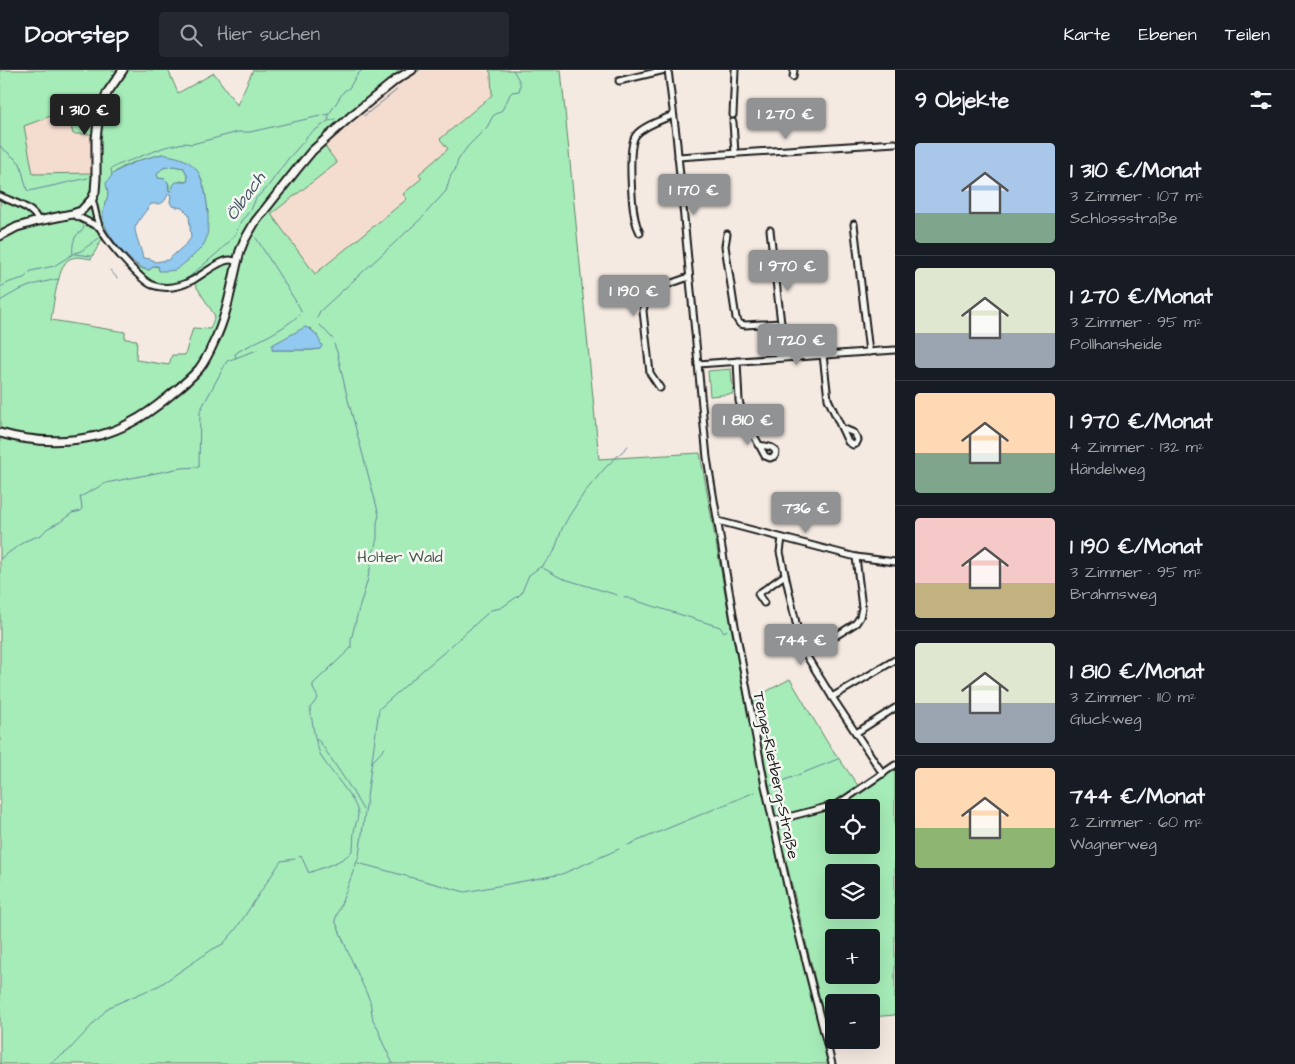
<!DOCTYPE html>
<html lang="de">
<head>
<meta charset="utf-8">
<style>
	:root { --surface:#171b24; --page:#242831; --text:#f1f3f6; --muted:#9ea1a6; --line:#363941; --accent:#919294 }
	body { margin:0; font-family:"Architects Daughter",sans-serif; background:var(--page); color:var(--text); height:100vh; display:flex; flex-direction:column; font-size:19px; white-space:nowrap }
	* { box-sizing:border-box; margin:0 }
	p { font-size:16px; color:var(--muted) }
	.icon { flex:none; width:28px; height:28px; fill:none; stroke:currentColor; stroke-width:2; stroke-linecap:round; stroke-linejoin:round }
	.map { position:relative; flex:1; overflow:hidden }
	.details { display:flex; flex-direction:column; background:var(--surface); width:400px }
	.details>* { flex:none }
	.fabs { position:absolute; left:825px; top:729px; display:grid; gap:10px }
	.fabs a { display:grid; place-items:center; width:55px; height:55px; border-radius:5px; background:var(--surface); box-shadow:0 5px 20px #0002; font-size:25px }
	.price { position:absolute; translate:-50% -42px; padding:0 11px; border-radius:5px; background:var(--accent); color:#fff; font-size:16px; line-height:32px; filter:drop-shadow(0 1px 2px #0008) }
	.price::after { content:''; position:absolute; left:50%; top:30px; width:15px; height:11px; margin-left:-8px; background:inherit; clip-path:polygon(0 0,100% 0,50% 100%) }
	.price.on { background:#222; color:#fff }
	ul { padding:0; list-style:none }
	li { display:flex; align-items:center; gap:15px; height:125px; padding:0 20px }
	li+li { border-top:1px solid var(--line) }
	li span { display:grid; place-items:center; flex:none; width:140px; height:100px; border-radius:5px; color:#555 }
	li>.icon { margin-inline-start:auto }
	span .icon { width:60px; height:60px; fill:#fffc; stroke-width:1 }
	li b { font-size:21px }
	h2 { display:flex; justify-content:space-between; align-items:center; height:60px; padding:0 20px; font-size:21px }
	header { display:flex; align-items:center; gap:30px; box-sizing:border-box; height:70px; padding:0 25px; background:var(--surface); border-bottom:1px solid var(--line) }
	header strong { font-size:24px }
	nav { display:flex; gap:28px; margin-inline-start:auto; font-size:18px }
	.search { width:350px; height:45px; background:var(--page); display:flex; align-items:center; gap:12px; box-sizing:border-box; padding:0 18px; border-radius:5px; color:var(--muted); font-size:19px }
	main { display:flex; flex:1; min-height:0 }
	.map>svg:first-child { display:block }
</style>
</head>
<body>
<header>
<strong>Doorstep</strong>
<div class="search"><svg class="icon" aria-label="search" viewBox="0 0 24 24"><circle cx="10" cy="10" r="6"/><path d="M15 15l6 6"/></svg>Hier suchen</div>
<nav><a>Karte</a><a>Ebenen</a><a>Teilen</a></nav>
</header>
<main>
<div class="map">
<svg width="895" height="994" viewBox="0 0 895 994">
	<rect width="100%" height="100%" fill="#f5eae2"/>
	<filter id="ink" filterUnits="userSpaceOnUse"><feTurbulence type="fractalNoise" baseFrequency=".02" numOctaves="2"/><feDisplacementMap in="SourceGraphic" scale="10" xChannelSelector="R" yChannelSelector="G"/><feConvolveMatrix kernelMatrix="1 2 1 2 8 2 1 2 1" color-interpolation-filters="sRGB"/></filter>
	<g filter="url(#ink)">
		<g fill="#f4dccf">
			<path d="M420,0H489L491,4L492,25L440,69L449,79L419,104L422,108L407,129L315,204L271,144L337,93L324,75L399,12Z"/>
			<path d="M67,40L91,64L92,103L33,104L23,56Z"/>
		</g>
		<g fill="#a6ecb8" stroke="#61846a" fill-rule="evenodd">
			<path d="M0,0H168L178,23L214,3L237,35L253,0H420L399,12L324,75L337,93L271,144L315,204L407,129L403,124L422,108L419,104L448,79L440,69L492,25L491,4L489,0H561L599,389L700,383L733,568L770,753L828,994H0ZM67,40L73,64H91L92,103L33,104L24,56ZM162,84L200,105L205,121L208,143L174,200L154,196L149,200L143,199L134,192C151,216 164,222 191,208L215,246L210,259L193,258L185,285H172L169,295L136,290L137,270L125,269V262L51,250C53,237 58,197 68,190C75,185 84,188 91,189L102,169L110,164C105,157 103,149 104,140C105,132 110,125 107,116C109,112 111,106 115,102C128,92 146,89 162,84ZM310,258L317,265L320,279L312,280H272Z"/>
			<path d="M173,96L184,98L188,107L187,112L180,111L172,118L171,121H169V114L165,109L157,108V104L163,98Z"/>
			<path d="M731,299L733,324L710,326L708,301Z"/>
			<path d="M790,609L827,672L862,721L895,698V945L871,947V932H834V952L826,954L777,754L752,629ZM834,738H871V775H834ZM834,802H871V840H834ZM834,868H871V905H834Z"/>
		</g>
		<g fill="#92c9f0" stroke="#63849b" fill-rule="evenodd">
			<path d="M162,84C171,86 183,87 191,94C194,96 199,102 200,106C207,119 212,162 204,174C201,180 181,197 175,200C170,201 164,201 159,201L158,196H154L149,200C132,198 105,164 103,148C102,142 105,138 105,132C110,127 107,119 106,113L114,103L124,97L140,90ZM173,96L184,98L188,107L187,112H176L174,114L171,121H169L168,112L165,109L158,108L157,104L163,98ZM168,124L171,125L170,132L172,136L182,138L189,145L191,168L186,174L168,190L155,192L151,189L143,188C142,182 134,161 135,158C138,150 146,141 151,134C161,134 164,135 168,124Z"/>
			<path d="M305,257C315,260 318,267 322,276L320,279L312,280H272V275Z"/>
		</g>
		<g fill="none" stroke-linecap="round" stroke-linejoin="round">
			<g stroke="#63849b" stroke-width="1">
				<path d="M364,46L397,20"/>
				<path d="M329,51L335,49"/>
				<path d="M0,76L20,93L27,120L29,121L88,108"/>
				<path d="M112,106L111,99L118,95L165,77L184,73L192,74L227,65L238,62H250L329,44L344,21L349,18L357,5L362,0"/>
				<path d="M426,143L446,121L451,105L455,100L458,90L468,76L487,57L493,46L502,40L508,29L510,24L512,22L519,21C523,12 516,7 513,0"/>
				<path d="M257,157L275,133"/>
				<path d="M256,168L300,238L301,242"/>
				<path d="M75,183L81,181L99,168"/>
				<path d="M74,184L91,186"/>
				<path d="M110,200L117,208"/>
				<path d="M172,214L180,212L189,207L215,185L228,173L235,165L241,151L251,140L256,128L266,119L288,89L305,70L307,66L328,51L329,45"/>
				<path d="M0,217L10,212L24,208L31,201L54,196L73,184C72,179 73,171 76,166C80,161 83,162 84,156"/>
				<path d="M0,231C20,218 35,213 59,209"/>
				<path d="M317,248L320,241L424,146"/>
				<path d="M320,255L333,269"/>
				<path d="M334,274L337,282L347,326L379,445L377,453V468L372,488"/>
				<path d="M236,288L235,284L239,281C259,270 282,261 299,245"/>
				<path d="M0,489L25,471L41,465L48,458L60,452L72,443L81,441L82,437L80,427L106,413L181,398L199,397L200,342L201,339L227,291L257,280"/>
				<path d="M541,497L561,508L617,525"/>
				<path d="M624,527L720,557L724,562L727,560"/>
				<path d="M451,576L491,540L501,538L521,524L529,505L543,495L554,482L562,459L569,446L584,423L605,398L628,376"/>
				<path d="M316,669L320,672L350,717L363,740"/>
				<path d="M372,692L385,678"/>
				<path d="M770,716L838,689"/>
				<path d="M628,775L755,722"/>
				<path d="M299,787L301,786L309,803L311,802C321,798 350,790 353,778C354,773 353,768 354,763C354,757 358,750 358,744C357,729 329,701 321,686C314,671 313,654 310,638L318,628L313,618V614L351,578V570L358,542L367,512L371,494"/>
				<path d="M358,793L465,822L562,804L619,779"/>
				<path d="M49,994L68,981L109,937L160,915L213,879L223,874L236,859L281,791L295,789"/>
				<path d="M393,994L381,969L378,958L373,950L370,931L348,882L335,850L359,786L379,639L423,600L448,579"/>
			</g>
			<defs>
				<g id="street">
					<path d="M668,0L676,64L707,388L734,550L765,716L791,833L832,994"/>
					<path d="M793,7L794,0"/>
					<path d="M619,11L665,0"/>
					<path d="M733,45L735,0"/>
					<path d="M733,52L735,83"/>
					<path d="M678,87L895,73"/>
					<path d="M0,126C12,132 34,137 38,151"/>
					<path d="M92,129C95,138 96,149 100,158C107,172 139,209 152,215C166,220 180,217 193,210C202,205 220,190 230,190C231,190 236,191 237,192"/>
					<path d="M72,144L99,157"/>
					<path d="M854,154L869,282"/>
					<path d="M770,160L785,287"/>
					<path d="M640,163C638,159 636,154 635,149C632,134 627,76 636,65C643,56 662,50 673,45"/>
					<path d="M727,164L725,176L736,248L740,254L745,255L781,253"/>
					<path d="M823,285L828,329L848,372L853,375L856,374L858,370L854,363L842,358"/>
					<path d="M737,291L739,331L743,345L765,386L770,388L775,386C779,376 765,376 758,375"/>
					<path d="M698,294L895,280"/>
					<path d="M660,318L650,303L643,241L645,232L648,226L669,214L689,207"/>
					<path d="M718,451L856,487L895,492"/>
					<path d="M782,468L780,482L801,575L806,585L832,627L883,704"/>
					<path d="M764,533L758,524L785,505"/>
					<path d="M806,585L856,553L860,547L862,538L856,487"/>
					<path d="M832,627L895,590"/>
					<path d="M856,663L895,638"/>
					<path d="M773,751L838,734L895,695"/>
				</g>
				<g id="secondary">
					<path d="M0,166L17,157L38,151L72,144L81,141L92,129L95,122L96,108V69L98,52L107,23L123,0"/>
					<path d="M0,363C41,375 92,374 130,353C144,346 156,337 168,327C178,319 190,309 199,299C205,291 210,281 214,272C228,244 232,211 240,181L244,171L255,152L297,99L312,81L350,47L397,9L412,0"/>
				</g>
			</defs>
			<use href="#street" stroke="#1c1c1c" stroke-width="9"/>
			<use href="#secondary" stroke="#1c1c1c" stroke-width="11"/>
			<use href="#street" stroke="#f6f6f2" stroke-width="5"/>
			<use href="#secondary" stroke="#f6f6f2" stroke-width="7"/>
		</g>
	</g>
	<g text-anchor="middle" stroke-width="5" stroke-linejoin="round" paint-order="stroke">
		<g font-size="16" fill="#455a4b" stroke="#f6f6f2">
			<text x="400" y="492">Holter Wald</text>
		</g>
		<g font-size="16" fill="#1c1c1c" stroke="#f6f6f2">
			<text transform="translate(777 705) rotate(78)" y="6">Tenge-Rietberg-Straße</text>
		</g>
		<g font-size="18" font-style="italic" fill="#455966" stroke="#f6f6f2">
			<text transform="translate(245 126) rotate(-55)" y="6">Ölbach</text>
		</g>
	</g>
</svg>
<div class="fabs">
<a><svg class="icon" aria-label="locate" viewBox="0 0 24 24"><circle cx="12" cy="12" r="6"/><path d="M12 2v4M12 18v4M2 12h4M18 12h4"/></svg></a>
<a><svg class="icon" aria-label="layers" viewBox="0 0 24 24"><path d="M12 4l9 5-9 5-9-5zM3 14l9 5 9-5"/></svg></a>
<a>+</a>
<a>−</a>
</div>
<b class="price on" style="left:85px;top:66px">1 310 €</b>
<b class="price" style="left:786px;top:70px">1 270 €</b>
<b class="price" style="left:694px;top:146px">1 170 €</b>
<b class="price" style="left:788px;top:222px">1 970 €</b>
<b class="price" style="left:634px;top:247px">1 190 €</b>
<b class="price" style="left:797px;top:296px">1 720 €</b>
<b class="price" style="left:748px;top:376px">1 810 €</b>
<b class="price" style="left:806px;top:464px">736 €</b>
<b class="price" style="left:801px;top:596px">744 €</b>
</div>
<section class="details">
<h2>9 Objekte<svg class="icon" aria-label="filters" viewBox="0 0 24 24"><path d="M4 7h16M4 17h16"/><circle cx="9" cy="7" r="2"/><circle cx="15" cy="17" r="2"/></svg></h2>
<ul>
<li><span style="background:linear-gradient(#a9c7e8 70%,#7fa58c 0)"><svg class="icon" aria-label="home" viewBox="0 0 24 24"><path d="M3 11l9-7 9 7M6 9v11h12V9"/></svg></span><div><b>1 310 €/Monat</b><p>3 Zimmer · 107 m²</p><p>Schlossstraße</p></div></li>
<li><span style="background:linear-gradient(#dfe7d0 65%,#9aa5b1 0)"><svg class="icon" aria-label="home" viewBox="0 0 24 24"><path d="M3 11l9-7 9 7M6 9v11h12V9"/></svg></span><div><b>1 270 €/Monat</b><p>3 Zimmer · 95 m²</p><p>Pollhansheide</p></div></li>
<li><span style="background:linear-gradient(#ffd9b3 60%,#7fa58c 0)"><svg class="icon" aria-label="home" viewBox="0 0 24 24"><path d="M3 11l9-7 9 7M6 9v11h12V9"/></svg></span><div><b>1 970 €/Monat</b><p>4 Zimmer · 132 m²</p><p>Händelweg</p></div></li>
<li><span style="background:linear-gradient(#f6c9c9 65%,#c2b280 0)"><svg class="icon" aria-label="home" viewBox="0 0 24 24"><path d="M3 11l9-7 9 7M6 9v11h12V9"/></svg></span><div><b>1 190 €/Monat</b><p>3 Zimmer · 95 m²</p><p>Brahmsweg</p></div></li>
<li><span style="background:linear-gradient(#dfe7d0 60%,#9aa5b1 0)"><svg class="icon" aria-label="home" viewBox="0 0 24 24"><path d="M3 11l9-7 9 7M6 9v11h12V9"/></svg></span><div><b>1 810 €/Monat</b><p>3 Zimmer · 110 m²</p><p>Gluckweg</p></div></li>
<li><span style="background:linear-gradient(#ffd9b3 60%,#8fb573 0)"><svg class="icon" aria-label="home" viewBox="0 0 24 24"><path d="M3 11l9-7 9 7M6 9v11h12V9"/></svg></span><div><b>744 €/Monat</b><p>2 Zimmer · 60 m²</p><p>Wagnerweg</p></div></li>
</ul>
</section>
</main>
</body>
</html>
